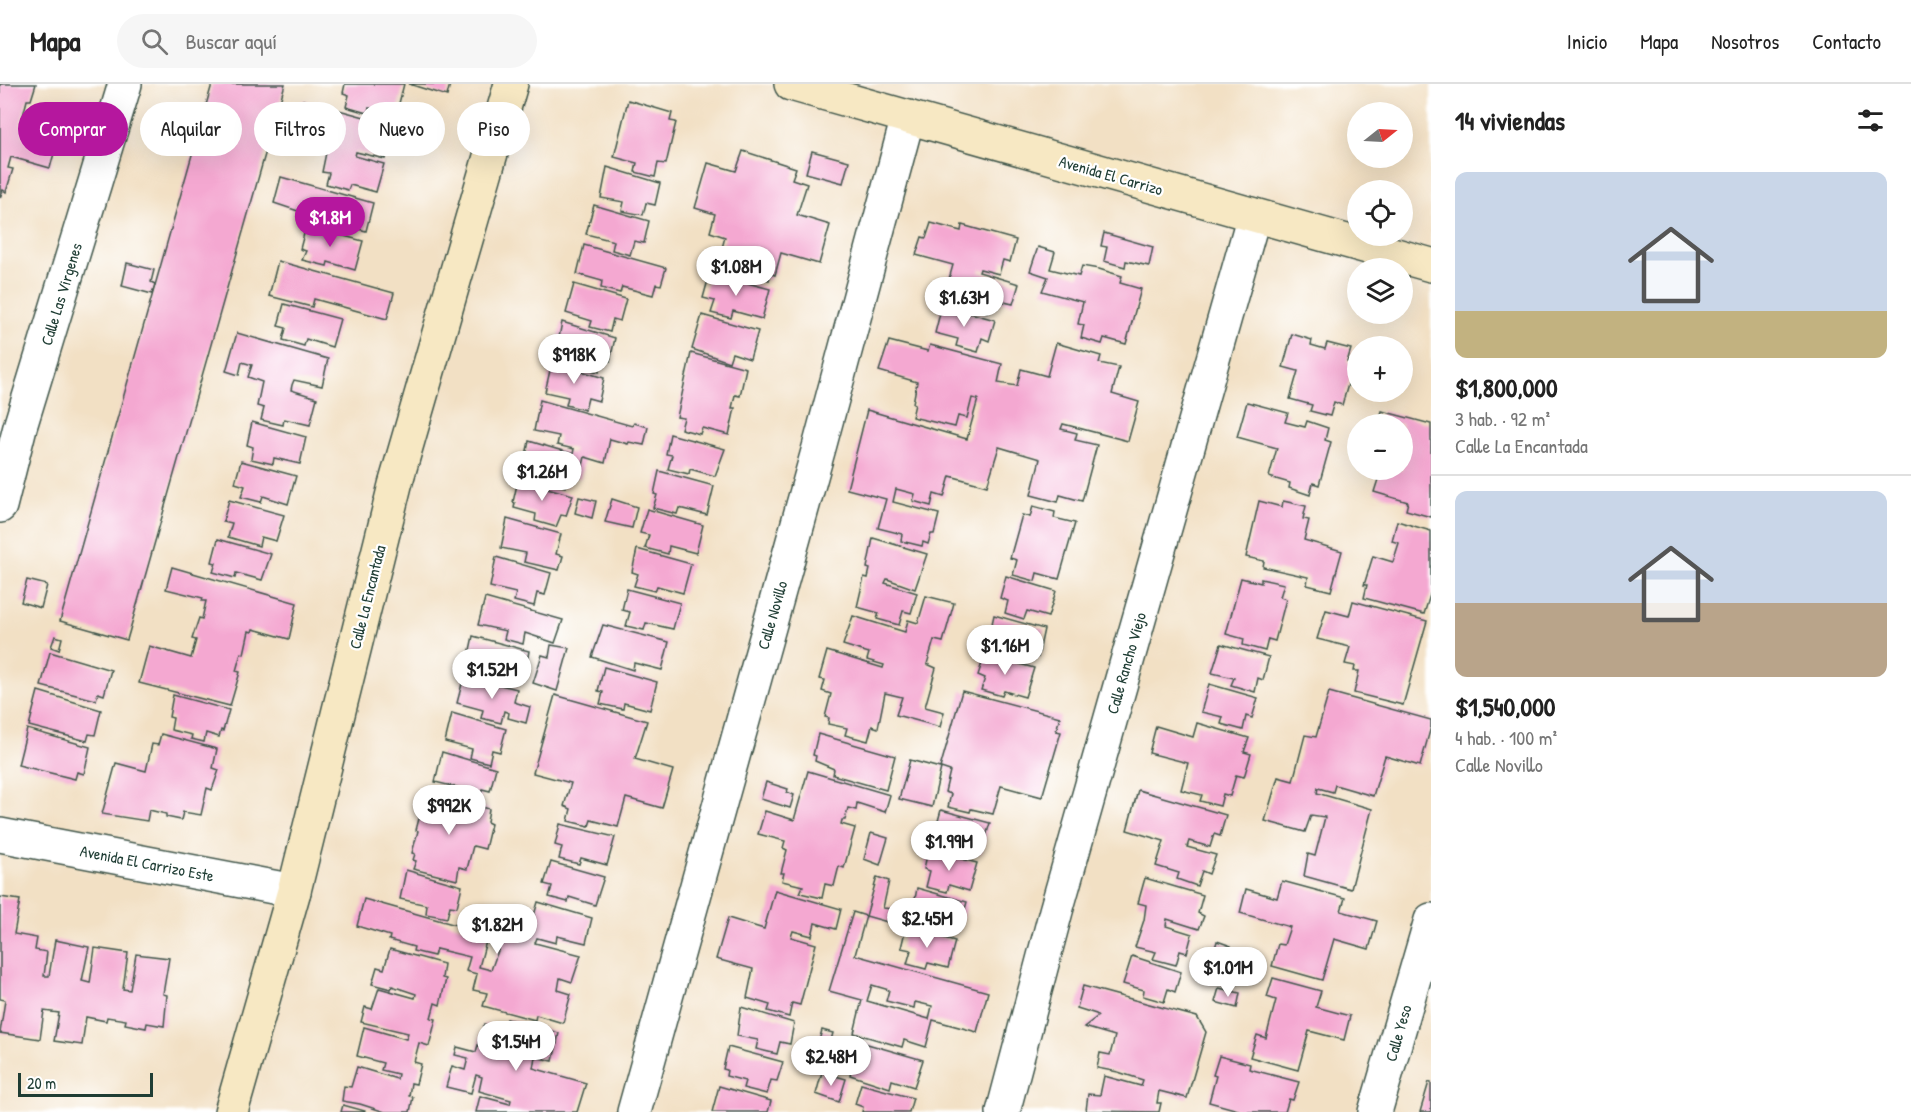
<!DOCTYPE html>
<html lang="es">
<head>
<meta charset="utf-8">
<style>
	:root { --surface:#fff; --page:#f6f6f6; --text:#222; --muted:#767676; --line:#e0e0e0; --accent:#b5179e }
	body { margin:0; font-family:"Patrick Hand",sans-serif; background:var(--page); color:var(--text); height:100vh; display:flex; flex-direction:column; font-size:22px; white-space:nowrap }
	* { box-sizing:border-box; margin:0 }
	p { font-size:20px; color:var(--muted) }
	.icon { flex:none; width:33px; height:33px; fill:none; stroke:currentColor; stroke-width:2; stroke-linecap:round; stroke-linejoin:round }
	.map { position:relative; flex:1; overflow:hidden }
	.panel { display:flex; flex-direction:column; background:var(--surface); width:480px }
	.panel>* { flex:none }
	.top-card { position:absolute; left:18px; top:18px; width:570px; height:54px; display:flex; gap:12px }
	.needle { width:39px; rotate:72deg }
	.controls { position:absolute; left:1347px; top:18px; display:grid; gap:12px }
	.controls a { display:grid; place-items:center; width:66px; height:66px; border-radius:50%; background:var(--surface); box-shadow:0 6px 24px #0002; font-size:30px }
	.scale { position:absolute; left:18px; bottom:15px; width:135px; box-sizing:border-box; padding-left:6px; border:3px solid #1f3d34; border-top:0; font-size:16px; line-height:21px; white-space:nowrap; color:#1f3d34; -webkit-text-stroke:4px #fff; paint-order:stroke }
	.price { position:absolute; translate:-50% -51px; padding:0 14px; border-radius:21px; background:#fff; color:#222; font-size:20px; line-height:39px; filter:drop-shadow(0 2px 3px #0008) }
	.price::after { content:''; position:absolute; left:50%; top:36px; width:18px; height:14px; margin-left:-9px; background:inherit; clip-path:polygon(0 0,100% 0,50% 100%) }
	.price.selected { background:var(--accent); color:#fff }
	ul { padding:0; list-style:none }
	li { display:grid; align-content:center; gap:12px; height:318px; padding:0 24px }
	li+li { border-top:2px solid var(--line) }
	li span { display:grid; place-items:center; height:186px; border-radius:12px; color:#555 }
	li>.icon { margin-inline-start:auto }
	span .icon { width:108px; height:108px; fill:#fffc; stroke-width:1 }
	li b { font-size:26px }
	h2 { display:flex; justify-content:space-between; align-items:center; height:72px; padding:0 24px; font-size:26px }
	.chip { padding:0 21px; border-radius:27px; background:var(--surface); box-shadow:0 6px 24px #0002; font-size:21px; line-height:54px }
	.chip.selected { background:var(--accent); color:#fff }
	header { display:flex; align-items:center; gap:36px; box-sizing:border-box; height:84px; padding:0 30px; background:var(--surface); border-bottom:2px solid var(--line) }
	header strong { font-size:28px }
	nav { display:flex; gap:33px; margin-inline-start:auto; font-size:21px }
	.search { width:420px; height:54px; background:var(--page); display:flex; align-items:center; gap:15px; box-sizing:border-box; padding:0 21px; border-radius:33px; color:var(--muted); font-size:22px }
	main { display:flex; flex:1; min-height:0 }
	.map>svg:first-child { display:block }
</style>
</head>
<body>
<header>
<strong>Mapa</strong>
<div class="search"><svg class="icon" aria-label="search" viewBox="0 0 24 24"><circle cx="10" cy="10" r="6"/><path d="M15 15l6 6"/></svg>Buscar aquí</div>
<nav><a>Inicio</a><a>Mapa</a><a>Nosotros</a><a>Contacto</a></nav>
</header>
<main>
<div class="map">
<svg width="1431" height="1028" viewBox="0 0 1431 1028">
	<rect width="100%" height="100%" fill="#fff"/>
	<filter id="ink" filterUnits="userSpaceOnUse"><feTurbulence type="fractalNoise" baseFrequency=".0167" numOctaves="2"/><feDisplacementMap in="SourceGraphic" scale="12" xChannelSelector="R" yChannelSelector="G"/><feConvolveMatrix kernelMatrix="1 2 1 2 8 2 1 2 1" color-interpolation-filters="sRGB"/></filter>
	<filter id="wash" filterUnits="userSpaceOnUse"><feTurbulence type="fractalNoise" baseFrequency=".008" numOctaves="4" result="noise"/><feDisplacementMap in="SourceGraphic" scale="24" xChannelSelector="R" yChannelSelector="G"/><feGaussianBlur stdDeviation="1.35" result="paint"/><feColorMatrix in="noise" values="0 0 0 0 0 0 0 0 0 0 0 0 0 0 0 0 0 1.4 0 .05"/><feComposite in="paint" operator="in"/></filter>
	<g filter="url(#wash)">
		<rect width="100%" height="100%" fill="#f2e0c4"/>
		<g id="blocks">
			<g fill="#f4a8d1" fill-rule="evenodd">
				<path d="M0,0H36L31,16H27L21,40L25,41L23,52L56,62L50,84L11,73L8,84L13,85L6,108L3,106L0,114Z"/>
				<path d="M212,0H285L127,556L60,537Z"/>
				<path d="M345,0H404L396,31L369,24L367,29L346,23L349,11L343,9Z"/>
				<path d="M409,0H450L447,12Z"/>
				<path d="M303,16L320,21L315,36L298,31Z"/>
				<path d="M628,16L672,29L670,37L676,38L666,80L658,79L655,93L635,88L637,79L614,73Z"/>
				<path d="M328,23L397,42L390,69L386,68L385,75L356,68L355,72L384,80L376,108L350,101L348,106L326,100L329,89L322,88L327,64L325,63L327,52L322,51Z"/>
				<path d="M743,67L796,84L792,95L807,100L797,131L830,141L819,180L781,169L775,191L771,190L769,196L745,189L743,196L723,190L727,178L719,175L725,153L710,148L715,130L695,124L708,79L736,87Z"/>
				<path d="M812,67L849,77L843,99L806,89Z"/>
				<path d="M607,83L660,99L655,121L646,119L643,131L622,127L624,118L601,114Z"/>
				<path d="M281,93L373,119L366,147L337,139L335,147L308,139L310,131L274,119Z"/>
				<path d="M594,121L649,137L644,159L634,157L630,171L612,166L614,157L586,150Z"/>
				<path d="M931,139L961,147L962,141L1016,156L1010,178L1003,176L999,190L980,185L979,188L1019,200L1013,220L991,215L987,228L966,223L968,215L945,209L953,181L916,171L922,153L926,154Z"/>
				<path d="M306,142L363,157L355,186L328,178L327,182L302,176L306,167L300,165Z"/>
				<path d="M1104,149L1153,163L1149,182L1126,177L1125,183L1104,177L1107,163L1101,162Z"/>
				<path d="M584,161L666,184L661,201L656,200L653,211L622,203L620,209L601,204L602,197L577,190Z"/>
				<path d="M1038,163L1055,168L1050,185L1079,192L1082,182L1099,185L1122,192L1120,199L1141,205L1126,260L1104,254L1102,260L1081,254L1084,241L1078,240L1083,218L1042,207L1048,193L1030,187Z"/>
				<path d="M278,177L394,209L387,235L314,215L312,223L269,212Z"/>
				<path d="M127,179L154,186L151,198L155,200L152,210L122,202Z"/>
				<path d="M710,189L770,205L762,235L733,227L731,234L711,229L715,217L703,214Z"/>
				<path d="M574,200L626,215L620,237L613,235L610,248L590,243L592,237L566,229Z"/>
				<path d="M284,220L340,235L332,263L306,255L304,262L283,256L286,244L278,242Z"/>
				<path d="M942,221L995,236L989,257L982,254L978,268L956,262L958,255L935,249Z"/>
				<path d="M702,231L758,247L750,275L732,269L729,278L692,265Z"/>
				<path d="M562,238L615,254L610,277L602,275L599,288L578,283L581,274L556,269Z"/>
				<path d="M237,249L328,275L322,302L294,296L292,301L291,306L317,314L310,341L284,335L283,341L261,336L264,324L257,322L262,298L248,293L252,281L242,278L239,291L226,287Z"/>
				<path d="M1292,250L1312,256L1311,261L1325,265L1327,259L1351,265L1347,278L1354,280L1342,321L1334,318L1330,332L1310,327L1312,321L1290,315L1298,287L1283,283Z"/>
				<path d="M889,257L928,267L930,261L1002,280L998,299L1017,302L1021,285L1047,292L1056,259L1101,272L1099,279L1119,283L1112,310L1139,318L1128,357L1063,340L1061,345L1077,349L1075,356L1097,361L1082,417L1060,411L1058,418L1031,411L1040,375L999,363L987,402L950,392L944,413L934,410L931,422L913,417L915,410L896,405L893,418L939,430L934,450H931L928,460L923,458L922,462L901,457L902,450L878,444L886,415L847,405L867,326L967,355L978,315L972,314L967,334L958,332L955,343L912,333L915,320L913,319L917,298L879,287Z"/>
				<path d="M691,269L746,284L740,312L735,311L732,324H735L729,351L702,344L700,350L681,345L684,334L677,333Z"/>
				<path d="M552,278L604,294L599,317L588,314L585,326L566,321L568,313L545,308Z"/>
				<path d="M540,316L632,342L634,339L648,343L644,361L629,358L628,360L610,355L605,379L585,373L580,394L569,391L566,403L546,399L547,392L523,386L529,357L573,370L574,365L557,361L559,352L534,347Z"/>
				<path d="M1247,318L1288,329L1285,338L1305,343L1307,337L1328,344L1325,356L1331,358L1319,401L1313,399L1310,411L1289,404L1290,399L1269,393L1277,364L1237,353Z"/>
				<path d="M1382,327L1431,340V433L1406,426L1408,418L1374,408L1381,386H1402V340H1378Z"/>
				<path d="M252,338L306,353L300,380L274,374L273,380L251,375L253,363L247,361Z"/>
				<path d="M670,350L725,365L715,392L690,385L689,390L668,385L672,371L666,370Z"/>
				<path d="M241,377L296,392L288,420L263,412L261,418L241,413L245,402L235,399Z"/>
				<path d="M659,387L714,402L707,431L679,424L677,430L653,424L657,411L654,410Z"/>
				<path d="M518,396L573,411L566,432L561,431L556,443L535,437L536,430L514,424L515,419L513,418Z"/>
				<path d="M579,413L596,417L592,434L575,429Z"/>
				<path d="M612,415L637,423L632,444L605,438Z"/>
				<path d="M229,416L284,431L276,457L261,453L259,462L228,453L232,439L223,437Z"/>
				<path d="M1259,417L1282,423L1283,417L1306,422L1303,435L1309,436L1304,456L1342,467L1331,507L1307,501L1308,493L1263,483L1264,477L1246,473Z"/>
				<path d="M1033,422L1055,428L1054,434L1075,439L1059,495L1037,489L1035,497L1013,491L1017,476L1010,474L1022,431L1030,433Z"/>
				<path d="M647,425L703,441L696,469L669,462L668,470L645,464L649,451L640,449Z"/>
				<path d="M507,435L561,450L556,470L563,472L559,486L524,478L526,469L501,464Z"/>
				<path d="M1397,437L1431,447V508L1424,530L1364,514L1367,501H1364L1373,472L1393,478L1399,459L1392,457Z"/>
				<path d="M873,454L927,470L915,505L887,495L885,499L917,509L911,529L903,527L899,541L877,535L879,529L857,523L864,493L868,494L870,485L867,484Z"/>
				<path d="M218,455L271,470L262,496L236,489L235,494L213,488L216,479L212,478Z"/>
				<path d="M637,465L691,480L683,509L657,502L655,507L634,502L638,490L632,488Z"/>
				<path d="M496,473L551,489L545,511L537,509L534,522L514,517L516,509L490,503Z"/>
				<path d="M172,483L297,519L289,555L253,545L252,548L249,547L244,570L241,569L236,587L240,588L230,622L139,599L149,562L191,574L196,556L192,555L199,534L202,535L206,517H202L203,514L166,505Z"/>
				<path d="M1006,492L1056,507L1048,533L1027,527L1024,535L1005,529L1008,517L1000,514Z"/>
				<path d="M1241,494L1261,499V495L1284,500L1280,513L1286,515L1275,557L1268,555L1265,567L1243,561L1244,555L1226,550Z"/>
				<path d="M27,496L47,501L41,524L21,518Z"/>
				<path d="M627,505L680,519L673,545L646,539L644,546L626,542L630,528L622,526Z"/>
				<path d="M926,512L954,519L943,558L934,556L927,580L936,584L925,623L944,628L940,643L896,631L902,613L885,609L878,644L872,642L868,657L845,651L847,644L828,640L829,634L825,633L831,610L822,607L825,596L819,595L827,567L883,584L884,581L867,576L869,569L843,561L853,532L905,548L908,536L918,539Z"/>
				<path d="M485,514L563,536L555,559L525,549L523,560L504,555L506,547L478,541Z"/>
				<path d="M1353,517L1427,537L1403,621L1354,609L1359,587H1354L1355,582L1345,580L1350,563L1317,555L1326,526L1349,532Z"/>
				<path d="M994,531L1044,545L1038,573L1016,568L1014,573L993,568L996,555L989,553Z"/>
				<path d="M603,541L669,558L662,586L634,579L633,586L592,573Z"/>
				<path d="M55,552L62,554L59,566L51,563Z"/>
				<path d="M473,552L529,567L525,589L515,586L512,599L493,594L495,586L467,580Z"/>
				<path d="M1221,560L1269,573L1263,596L1258,594L1255,608L1231,601L1234,594L1212,589Z"/>
				<path d="M551,561L569,564L557,607L533,599L542,571L549,573Z"/>
				<path d="M50,568L111,586L104,611L98,609L96,616L41,602Z"/>
				<path d="M985,570L1034,584L1025,613L1004,607L1002,612L981,606L985,594L978,591Z"/>
				<path d="M604,583L657,598L650,626L624,619L623,625L600,620L603,608L598,607Z"/>
				<path d="M464,592L517,605L514,618L530,623L526,639L508,634L509,629L504,627L501,639L481,634L483,626L457,619Z"/>
				<path d="M1209,600L1258,614L1252,634L1246,632L1243,646L1221,640L1223,633L1201,628Z"/>
				<path d="M38,607L101,626L95,651L89,650L87,657L29,642Z"/>
				<path d="M962,607L1060,633L1056,647L1061,648L1042,713L1001,702L993,730L971,725L970,728L948,723L951,710L945,708L950,687L941,684L932,723L899,715L910,676L940,684Z"/>
				<path d="M1329,608L1431,636V643L1420,682L1385,672L1373,712L1335,701L1333,708L1318,704L1317,709L1372,725L1351,805L1304,792L1308,770L1315,772L1325,733L1311,731L1305,748L1265,737L1278,693L1293,697L1305,651L1316,653Z"/>
				<path d="M173,611L229,626L223,647L221,646L219,653L206,649L204,658L191,655L192,651L171,646L173,634L169,633Z"/>
				<path d="M555,611L647,637L635,675L673,686L662,724L626,714L618,743L591,736L589,742L568,737L571,725L564,722L571,699L533,689Z"/>
				<path d="M452,629L506,645L500,668L492,666L489,679L470,674L472,665L445,658Z"/>
				<path d="M1197,639L1249,654L1244,668L1251,670L1244,693L1236,691L1230,712L1223,710L1220,722L1200,717L1202,711L1181,706L1188,679L1149,669L1156,642L1193,653Z"/>
				<path d="M27,645L90,663L84,690L77,688L75,695L18,681Z"/>
				<path d="M161,650L217,665L213,684L219,686L212,706L207,704L201,731L183,728L181,736L166,733V730L149,726L147,737L102,730L116,679L146,687L152,660L158,661Z"/>
				<path d="M818,650L895,672L886,706L833,691L834,685L815,677L816,672L813,671Z"/>
				<path d="M442,668L496,684L490,707L482,705L480,717L458,711L460,704L435,698Z"/>
				<path d="M808,687L890,711L885,728L857,719L856,726L848,724L845,736H842L841,740L855,744L844,784L839,782L834,802L825,800L822,814L800,809L803,802L782,797L784,789H781L787,766L783,764L785,757L758,750L765,727L794,736Z"/>
				<path d="M766,698L788,705L787,708L794,711L790,724L761,715Z"/>
				<path d="M1138,706L1226,731L1220,752L1214,750L1210,763L1189,757L1187,763L1216,771L1209,790L1202,787L1197,802L1177,795L1179,789L1156,782L1164,757L1127,746Z"/>
				<path d="M434,709L489,725L487,738L491,740L485,765L473,762L467,785L459,783L457,796L413,785L416,777L413,776L415,770L412,769L418,747L416,746L421,727L428,728Z"/>
				<path d="M941,726L990,739L981,769L959,763L958,767L938,761L941,749L935,748Z"/>
				<path d="M560,740L615,753L607,781L581,774L579,780L559,775L562,763L555,761Z"/>
				<path d="M871,749L888,754L880,781L864,775Z"/>
				<path d="M928,766L977,779L969,807L949,801L947,808L926,803L930,787L924,785Z"/>
				<path d="M551,778L604,793L595,821L569,813L568,818L549,813L552,802L544,800Z"/>
				<path d="M406,786L462,802L457,823L450,822L447,834L426,830L427,821L400,815Z"/>
				<path d="M877,793L889,797L883,824L893,825L891,839L866,832Z"/>
				<path d="M1145,794L1203,811L1198,829L1204,832L1199,845L1167,835L1166,842L1192,850L1187,869L1180,867L1176,881L1153,875L1156,868L1135,863L1144,836L1146,821L1138,819Z"/>
				<path d="M1282,797L1345,814L1341,827L1377,837L1369,865L1334,855L1322,896L1272,882L1278,860L1284,861L1290,843L1240,829L1246,805L1277,814Z"/>
				<path d="M917,804L967,818L959,845L937,839L935,846L916,841L918,827L913,826Z"/>
				<path d="M775,806L841,825L836,845L815,839L812,852L793,847L791,853L816,860L800,921L792,919L789,933L768,927L770,921L747,914L753,885L716,875L728,834L764,845Z"/>
				<path d="M0,813L20,816L14,850L37,854L35,866L47,868L44,892H49L55,856L89,863L82,897L90,899L95,864L128,869L123,905L130,906L136,870L169,874L163,910L167,911L164,942L147,939L146,944L125,940L126,936L107,933L106,937L86,933L82,961L54,957L59,929L44,927L40,955L0,949L5,916L0,915Z"/>
				<path d="M364,815L488,850L479,883L491,886L504,850L524,855L528,836L532,838L538,818L592,834L586,859L557,852L556,859L537,854L535,859L581,871L572,898L560,894L558,906L571,910L563,939L536,931L535,936L483,922L487,909L473,906L477,890L466,887L470,873L436,865L434,872L413,867L414,863L389,856L390,852L357,842Z"/>
				<path d="M853,828L866,832L855,871L988,908L977,948L933,936L926,963L904,956L902,963L854,949L862,916L829,907ZM872,901L889,906L886,917L914,924L915,918L932,922L929,935L867,917Z"/>
				<path d="M906,843L955,857L948,884L928,879L926,885L907,880L911,866L901,864Z"/>
				<path d="M1217,857L1231,862L1219,899L1206,896Z"/>
				<path d="M390,865L444,880L442,894L446,895L440,921L435,919L431,934L436,935L429,962L419,959L414,978L421,980L416,1000L411,999L409,1012L413,1013L410,1028H385L360,1020L342,1017L344,1002L351,1003L357,983L397,995L398,990L381,986L383,979L357,972L364,943L406,955L408,949L361,938L365,923L372,925L379,904L415,914L416,910L392,902L391,905L372,900L377,883L384,885Z"/>
				<path d="M1132,872L1181,888L1175,908L1168,905L1164,918L1143,912L1144,906L1123,900Z"/>
				<path d="M1273,894L1321,907L1316,923L1350,932L1344,956L1309,947L1298,986L1250,973L1257,951L1266,954L1276,916L1267,913Z"/>
				<path d="M1083,902L1197,933L1206,948L1187,1014L1159,1007L1157,1019H1161L1159,1028L1086,1027L1088,1010L1100,1011L1104,992L1141,1002L1143,996L1118,988L1097,984L1100,969L1110,971L1115,952L1084,943L1098,932L1096,930L1077,924Z"/>
				<path d="M1219,904L1240,909L1237,924L1215,918Z"/>
				<path d="M741,923L794,939L790,960L780,958L777,970L756,965L758,956L737,952Z"/>
				<path d="M507,935L559,949L553,977L535,973L533,984L586,999L577,1028H476L480,1012L510,1020L511,1016L479,1007L482,993L476,991L471,1009L446,1003L452,982L465,986L468,974L455,971L457,963L476,968L484,940L505,946Z"/>
				<path d="M822,946L833,949L822,988L811,985Z"/>
				<path d="M857,957L923,976L914,1003L892,996L890,1004L850,991Z"/>
				<path d="M728,963L783,978L777,997L771,996L767,1010L743,1004L745,997L726,992L727,986L723,985Z"/>
				<path d="M1219,972L1250,980L1249,985L1299,998L1293,1016L1289,1015L1285,1028H1237L1238,1026L1209,1018L1216,992L1213,991Z"/>
				<path d="M822,988L846,995L839,1018L816,1010Z"/>
				<path d="M1429,998H1431V1028H1420Z"/>
				<path d="M861,1000L913,1014L909,1028H862L863,1023L855,1020Z"/>
				<path d="M719,1002L771,1017L768,1028H712Z"/>
				<path d="M343,1021L365,1027V1028H341Z"/>
			</g>
		</g>
	</g>
	<g filter="url(#ink)">
		<use href="#blocks" fill-opacity="0" stroke="#3f554a" stroke-width="1.5"/>
		<g fill="none" stroke-linecap="round" stroke-linejoin="round">
			<defs>
				<g id="street">
					<path d="M0,422L20,343L125,0"/>
					<path d="M0,751L294,807"/>
					<path d="M634,1028L820,360L908,33"/>
					<path d="M1003,1028L1056,827L1254,131"/>
					<path d="M1375,1028L1431,836"/>
				</g>
				<g id="secondary">
					<path d="M791,0L1431,181"/>
					<path d="M231,1028L294,807L395,401L511,0"/>
				</g>
			</defs>
			<use href="#street" stroke="#3f554a" stroke-width="36"/>
			<use href="#secondary" stroke="#3f554a" stroke-width="36"/>
			<use href="#street" stroke="#fff" stroke-width="33"/>
			<use href="#secondary" stroke="#f7e8c3" stroke-width="33"/>
		</g>
	</g>
	<g text-anchor="middle" stroke-width="4.5" stroke-linejoin="round" paint-order="stroke">
		<g font-size="16" fill="#1f3d34" stroke="#fff">
			<text transform="translate(1111 91) rotate(16)" y="6">Avenida El Carrizo</text>
			<text transform="translate(61 210) rotate(-73)" y="6">Calle Las Virgenes</text>
			<text transform="translate(367 513) rotate(-76)" y="6">Calle La Encantada</text>
			<text transform="translate(772 531) rotate(-74)" y="6">Calle Novillo</text>
			<text transform="translate(1126 579) rotate(-74)" y="6">Calle Rancho Viejo</text>
			<text transform="translate(147 779) rotate(11)" y="6">Avenida El Carrizo Este</text>
			<text transform="translate(1398 949) rotate(-74)" y="6">Calle Yeso</text>
		</g>
	</g>
</svg>
<div class="controls">
<a><svg class="needle" viewBox="-14 -14 28 28"><path d="M0-13l5 13h-10z" fill="#e53935"/><path d="M0 13l5-13h-10z" fill="#767676"/></svg></a>
<a><svg class="icon" aria-label="locate" viewBox="0 0 24 24"><circle cx="12" cy="12" r="6"/><path d="M12 2v4M12 18v4M2 12h4M18 12h4"/></svg></a>
<a><svg class="icon" aria-label="layers" viewBox="0 0 24 24"><path d="M12 4l9 5-9 5-9-5zM3 14l9 5 9-5"/></svg></a>
<a>+</a>
<a>−</a>
</div>
<div class="scale">20 m</div>
<b class="price selected" style="left:330px;top:164px">$1.8M</b>
<b class="price" style="left:736px;top:213px">$1.08M</b>
<b class="price" style="left:964px;top:244px">$1.63M</b>
<b class="price" style="left:574px;top:301px">$918K</b>
<b class="price" style="left:542px;top:418px">$1.26M</b>
<b class="price" style="left:1005px;top:592px">$1.16M</b>
<b class="price" style="left:492px;top:616px">$1.52M</b>
<b class="price" style="left:449px;top:752px">$992K</b>
<b class="price" style="left:949px;top:788px">$1.99M</b>
<b class="price" style="left:927px;top:865px">$2.45M</b>
<b class="price" style="left:497px;top:871px">$1.82M</b>
<b class="price" style="left:1228px;top:914px">$1.01M</b>
<b class="price" style="left:516px;top:988px">$1.54M</b>
<b class="price" style="left:831px;top:1003px">$2.48M</b>
<div class="top-card">
<a class="chip selected">Comprar</a>
<a class="chip">Alquilar</a>
<a class="chip">Filtros</a>
<a class="chip">Nuevo</a>
<a class="chip">Piso</a>
</div>
</div>
<section class="panel">
<h2>14 viviendas<svg class="icon" aria-label="filters" viewBox="0 0 24 24"><path d="M4 7h16M4 17h16"/><circle cx="9" cy="7" r="2"/><circle cx="15" cy="17" r="2"/></svg></h2>
<ul>
<li><span style="background:linear-gradient(#c9d6e8 75%,#c2b280 0)"><svg class="icon" aria-label="home" viewBox="0 0 24 24"><path d="M3 11l9-7 9 7M6 9v11h12V9"/></svg></span><div><b>$1,800,000</b><p>3 hab. · 92 m²</p><p>Calle La Encantada</p></div></li>
<li><span style="background:linear-gradient(#c9d6e8 60%,#b9a48a 0)"><svg class="icon" aria-label="home" viewBox="0 0 24 24"><path d="M3 11l9-7 9 7M6 9v11h12V9"/></svg></span><div><b>$1,540,000</b><p>4 hab. · 100 m²</p><p>Calle Novillo</p></div></li>
</ul>
</section>
</main>
</body>
</html>
